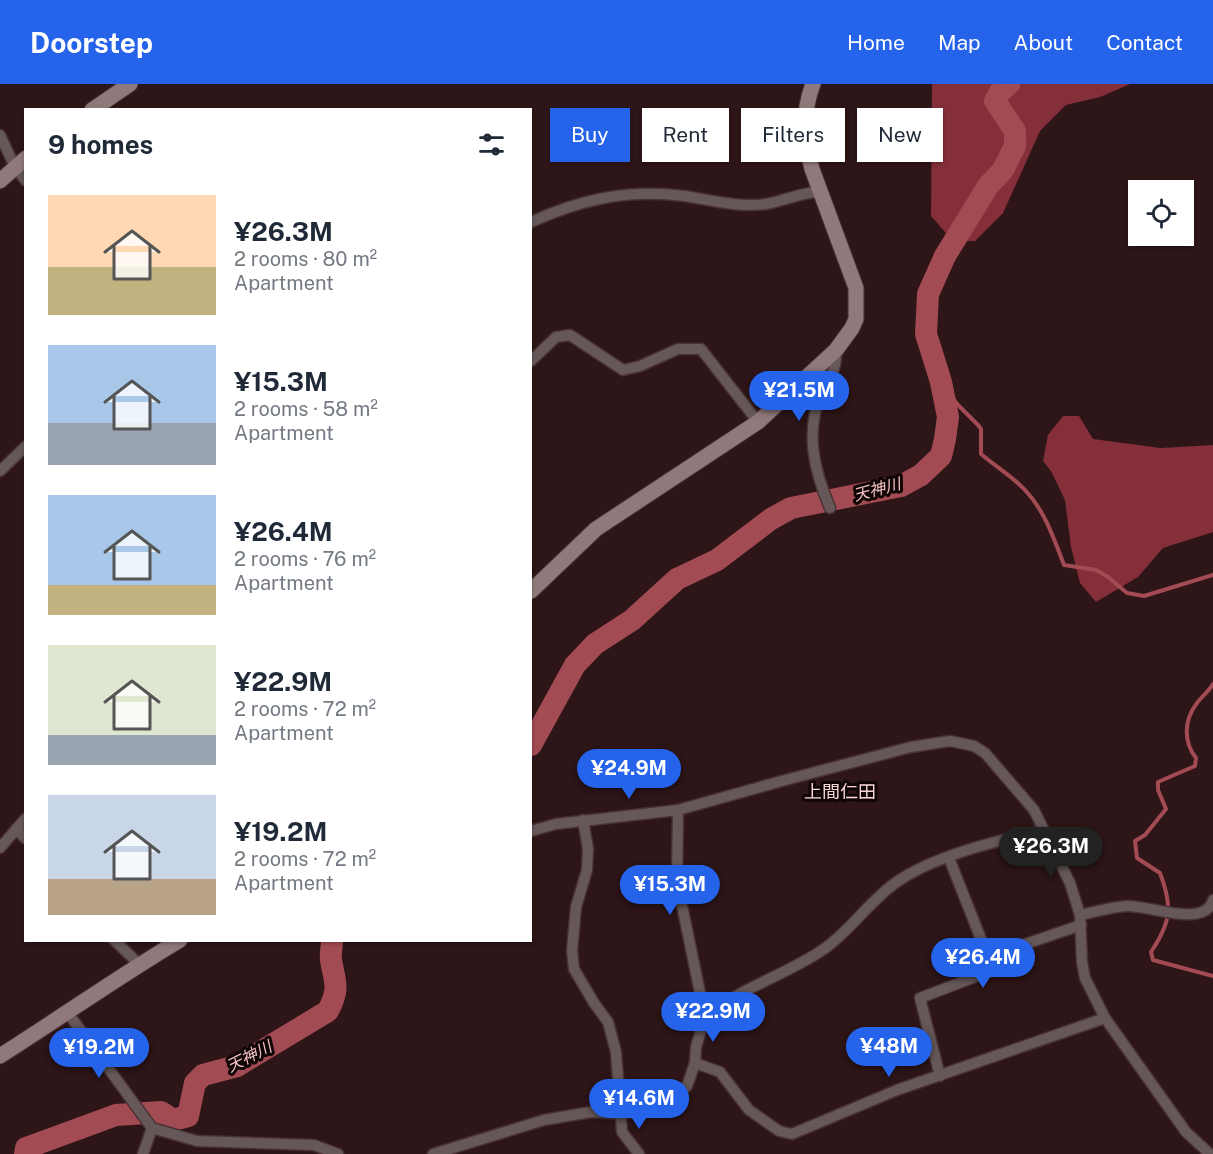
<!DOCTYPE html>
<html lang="en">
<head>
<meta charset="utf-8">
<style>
	:root { --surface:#fff; --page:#f6f6f7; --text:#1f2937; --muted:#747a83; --accent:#2563eb }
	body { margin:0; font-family:"Public Sans","Noto Sans JP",sans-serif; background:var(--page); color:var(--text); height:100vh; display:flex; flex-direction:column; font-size:22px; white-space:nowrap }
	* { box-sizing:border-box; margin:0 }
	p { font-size:20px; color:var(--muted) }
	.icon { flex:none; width:33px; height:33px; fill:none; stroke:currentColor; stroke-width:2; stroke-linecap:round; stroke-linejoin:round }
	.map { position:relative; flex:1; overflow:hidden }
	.details { position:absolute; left:24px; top:24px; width:508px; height:834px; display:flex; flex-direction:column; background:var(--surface); border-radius:0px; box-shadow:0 2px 4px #0004 }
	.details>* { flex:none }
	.banner { position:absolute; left:550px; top:24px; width:570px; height:54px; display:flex; gap:12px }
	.tools { position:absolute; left:1128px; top:96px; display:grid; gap:12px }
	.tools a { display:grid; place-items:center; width:66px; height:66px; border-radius:0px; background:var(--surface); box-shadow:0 2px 4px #0004; font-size:30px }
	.price { position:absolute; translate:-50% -51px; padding:0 14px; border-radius:21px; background:var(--accent); color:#fff; font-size:20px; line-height:39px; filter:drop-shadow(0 2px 3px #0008) }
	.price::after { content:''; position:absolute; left:50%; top:36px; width:18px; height:14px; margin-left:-9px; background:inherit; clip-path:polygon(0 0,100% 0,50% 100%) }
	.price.current { background:#222; color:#fff }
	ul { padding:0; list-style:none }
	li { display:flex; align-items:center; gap:18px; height:150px; padding:0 24px }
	li span { display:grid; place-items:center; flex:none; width:168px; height:120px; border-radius:0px; color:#555 }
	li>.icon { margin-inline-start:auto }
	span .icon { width:72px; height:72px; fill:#fffc; stroke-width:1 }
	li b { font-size:26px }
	h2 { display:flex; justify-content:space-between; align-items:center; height:72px; padding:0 24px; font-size:26px }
	.pill { padding:0 21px; border-radius:0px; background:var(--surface); box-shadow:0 2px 4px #0004; font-size:21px; line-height:54px }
	.pill.current { background:var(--accent); color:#fff }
	header { display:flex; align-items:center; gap:36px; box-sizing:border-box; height:84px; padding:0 30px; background:var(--accent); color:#fff }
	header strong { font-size:28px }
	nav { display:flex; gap:33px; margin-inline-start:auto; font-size:21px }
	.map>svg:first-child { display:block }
</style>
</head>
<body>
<header>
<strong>Doorstep</strong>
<nav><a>Home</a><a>Map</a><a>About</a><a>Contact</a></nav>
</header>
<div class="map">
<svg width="1213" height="1070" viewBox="0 0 1213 1070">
	<rect width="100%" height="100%" fill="#2e1517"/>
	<g fill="#842f39">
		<path d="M932,0H1130L1100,13L1066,21L1040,47L1003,129L975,157H953L931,132Z"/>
		<path d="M1063,332H1079L1093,355L1161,364L1213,361V448L1163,464L1138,493L1096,518L1080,499L1071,463L1065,416L1051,387L1043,377L1048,351Z"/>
	</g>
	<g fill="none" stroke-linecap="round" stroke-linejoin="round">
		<g stroke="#a34b52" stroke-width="4">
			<path d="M941,298L957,320L978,341L981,345V370C995,382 1012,392 1025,406C1045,427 1054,455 1064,481L1096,486L1108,493L1127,509L1144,512L1213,491"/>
			<path d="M1213,600C1209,607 1202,612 1197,619C1184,636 1183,657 1196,674L1195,682L1158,698V706L1166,725L1145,751L1135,757L1137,774L1160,789C1173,823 1171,838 1151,868L1153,876L1213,892"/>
		</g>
		<g stroke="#a34b52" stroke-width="22">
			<path d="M531,661L575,581L595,560L632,536L677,495L717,476L771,435L791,424L901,402L921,391L941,372L945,355L948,333L941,298L926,250L928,210L945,172L988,102L1003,86L1015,62V47L995,17L1000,8L1009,0"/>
			<path d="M25,1070L26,1064L116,1031L161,1028L173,1036L188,1032L195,999L203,991L237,982L328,927C340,904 335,899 331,876C330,870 332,863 332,856"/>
		</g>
		<defs>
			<g id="street">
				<path d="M0,51L15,83L26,97"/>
				<path d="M531,138C582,115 627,105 684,112C711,116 738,124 766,120C775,119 784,115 793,113C801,110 811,109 820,107"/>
				<path d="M531,277L556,253L570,251L623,286L640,282L678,265H701L758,338"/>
				<path d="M0,387L26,362"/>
				<path d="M830,424C814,386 805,349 821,310C829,290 837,290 836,266"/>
				<path d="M583,736L588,765L587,786L576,823L572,867L574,885L594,919L608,938L616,968L622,1048L639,1070"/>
				<path d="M16,745L26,755"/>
				<path d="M531,747L556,740L678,726L789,695L911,663L950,657L974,662L985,669L1034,726L1070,799L1080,831L1082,878L1085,894L1105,934L1186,1048L1210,1070"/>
				<path d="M0,764L26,734"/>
				<path d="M949,774L992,883"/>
				<path d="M1080,831C1095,828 1111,823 1127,822C1149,821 1205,845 1213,816"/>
				<path d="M114,856L139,880"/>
				<path d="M68,929L152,1044L197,1057L314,1061L338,1070"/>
				<path d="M705,933C740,904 786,891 824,865C851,846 870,816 898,797C937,771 998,756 1044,747"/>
				<path d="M695,979L720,988L749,1026L779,1047L792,1050L897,1006L1105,934"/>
				<path d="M940,992L920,914L988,888L1011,865L1081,841"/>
				<path d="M143,1070L152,1044"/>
				<path d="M433,1070L544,1036L591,1028L620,1030L654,1026L667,1022L687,1002L695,979L696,963L705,933L677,797L678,726"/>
			</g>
			<g id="secondary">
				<path d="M92,26L130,0"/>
				<path d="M0,97L26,74"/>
				<path d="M531,507L596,445L758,338L836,266L852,244L856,235V204L812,85C804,55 802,29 813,0"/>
				<path d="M0,972C60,934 118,893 180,856"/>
			</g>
		</defs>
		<use href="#street" stroke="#493133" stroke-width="13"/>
		<use href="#secondary" stroke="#493133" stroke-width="17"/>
		<use href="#street" stroke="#665858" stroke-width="10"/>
		<use href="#secondary" stroke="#90797a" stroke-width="15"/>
	</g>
	<g text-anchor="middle" stroke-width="6" stroke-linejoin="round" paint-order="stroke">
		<g font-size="16" font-style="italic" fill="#f5c2c3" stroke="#0f0505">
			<text transform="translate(877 405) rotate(-15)" y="6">天神川</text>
			<text transform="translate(249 972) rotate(-27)" y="6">天神川</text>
		</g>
		<g font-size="18" fill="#f9d4d5" stroke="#0f0505">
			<text x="840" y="714">上間仁田</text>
		</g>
	</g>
</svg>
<div class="tools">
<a><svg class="icon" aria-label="locate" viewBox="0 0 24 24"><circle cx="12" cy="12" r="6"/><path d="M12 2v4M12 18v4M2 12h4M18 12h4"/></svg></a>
</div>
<b class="price" style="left:799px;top:338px">¥21.5M</b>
<b class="price" style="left:629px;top:716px">¥24.9M</b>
<b class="price current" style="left:1051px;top:794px">¥26.3M</b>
<b class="price" style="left:670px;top:832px">¥15.3M</b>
<b class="price" style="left:983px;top:905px">¥26.4M</b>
<b class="price" style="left:713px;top:959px">¥22.9M</b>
<b class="price" style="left:889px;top:994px">¥48M</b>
<b class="price" style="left:99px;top:995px">¥19.2M</b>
<b class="price" style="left:639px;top:1046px">¥14.6M</b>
<div class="banner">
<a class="pill current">Buy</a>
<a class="pill">Rent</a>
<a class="pill">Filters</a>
<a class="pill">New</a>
</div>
<section class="details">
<h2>9 homes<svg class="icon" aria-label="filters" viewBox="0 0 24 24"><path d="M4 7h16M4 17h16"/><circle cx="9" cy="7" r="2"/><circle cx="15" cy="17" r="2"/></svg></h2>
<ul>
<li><span style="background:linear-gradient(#ffd9b3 60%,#c2b280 0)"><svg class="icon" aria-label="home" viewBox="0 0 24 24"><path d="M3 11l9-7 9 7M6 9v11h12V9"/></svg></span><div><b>¥26.3M</b><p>2 rooms · 80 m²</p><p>Apartment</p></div></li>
<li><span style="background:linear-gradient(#a9c7e8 65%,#9aa5b1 0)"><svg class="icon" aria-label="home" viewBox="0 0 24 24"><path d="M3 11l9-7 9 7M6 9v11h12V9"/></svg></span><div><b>¥15.3M</b><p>2 rooms · 58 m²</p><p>Apartment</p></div></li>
<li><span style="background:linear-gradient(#a9c7e8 75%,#c2b280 0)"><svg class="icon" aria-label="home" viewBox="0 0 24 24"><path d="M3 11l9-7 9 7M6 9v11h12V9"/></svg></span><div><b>¥26.4M</b><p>2 rooms · 76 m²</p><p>Apartment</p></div></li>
<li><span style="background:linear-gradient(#dfe7d0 75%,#9aa5b1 0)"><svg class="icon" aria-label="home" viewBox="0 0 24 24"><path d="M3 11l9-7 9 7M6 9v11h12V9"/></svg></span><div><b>¥22.9M</b><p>2 rooms · 72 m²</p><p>Apartment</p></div></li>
<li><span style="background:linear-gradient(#c9d6e8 70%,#b9a48a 0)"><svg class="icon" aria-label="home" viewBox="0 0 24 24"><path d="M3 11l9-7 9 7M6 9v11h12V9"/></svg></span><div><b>¥19.2M</b><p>2 rooms · 72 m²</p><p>Apartment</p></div></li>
</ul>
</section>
</div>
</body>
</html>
